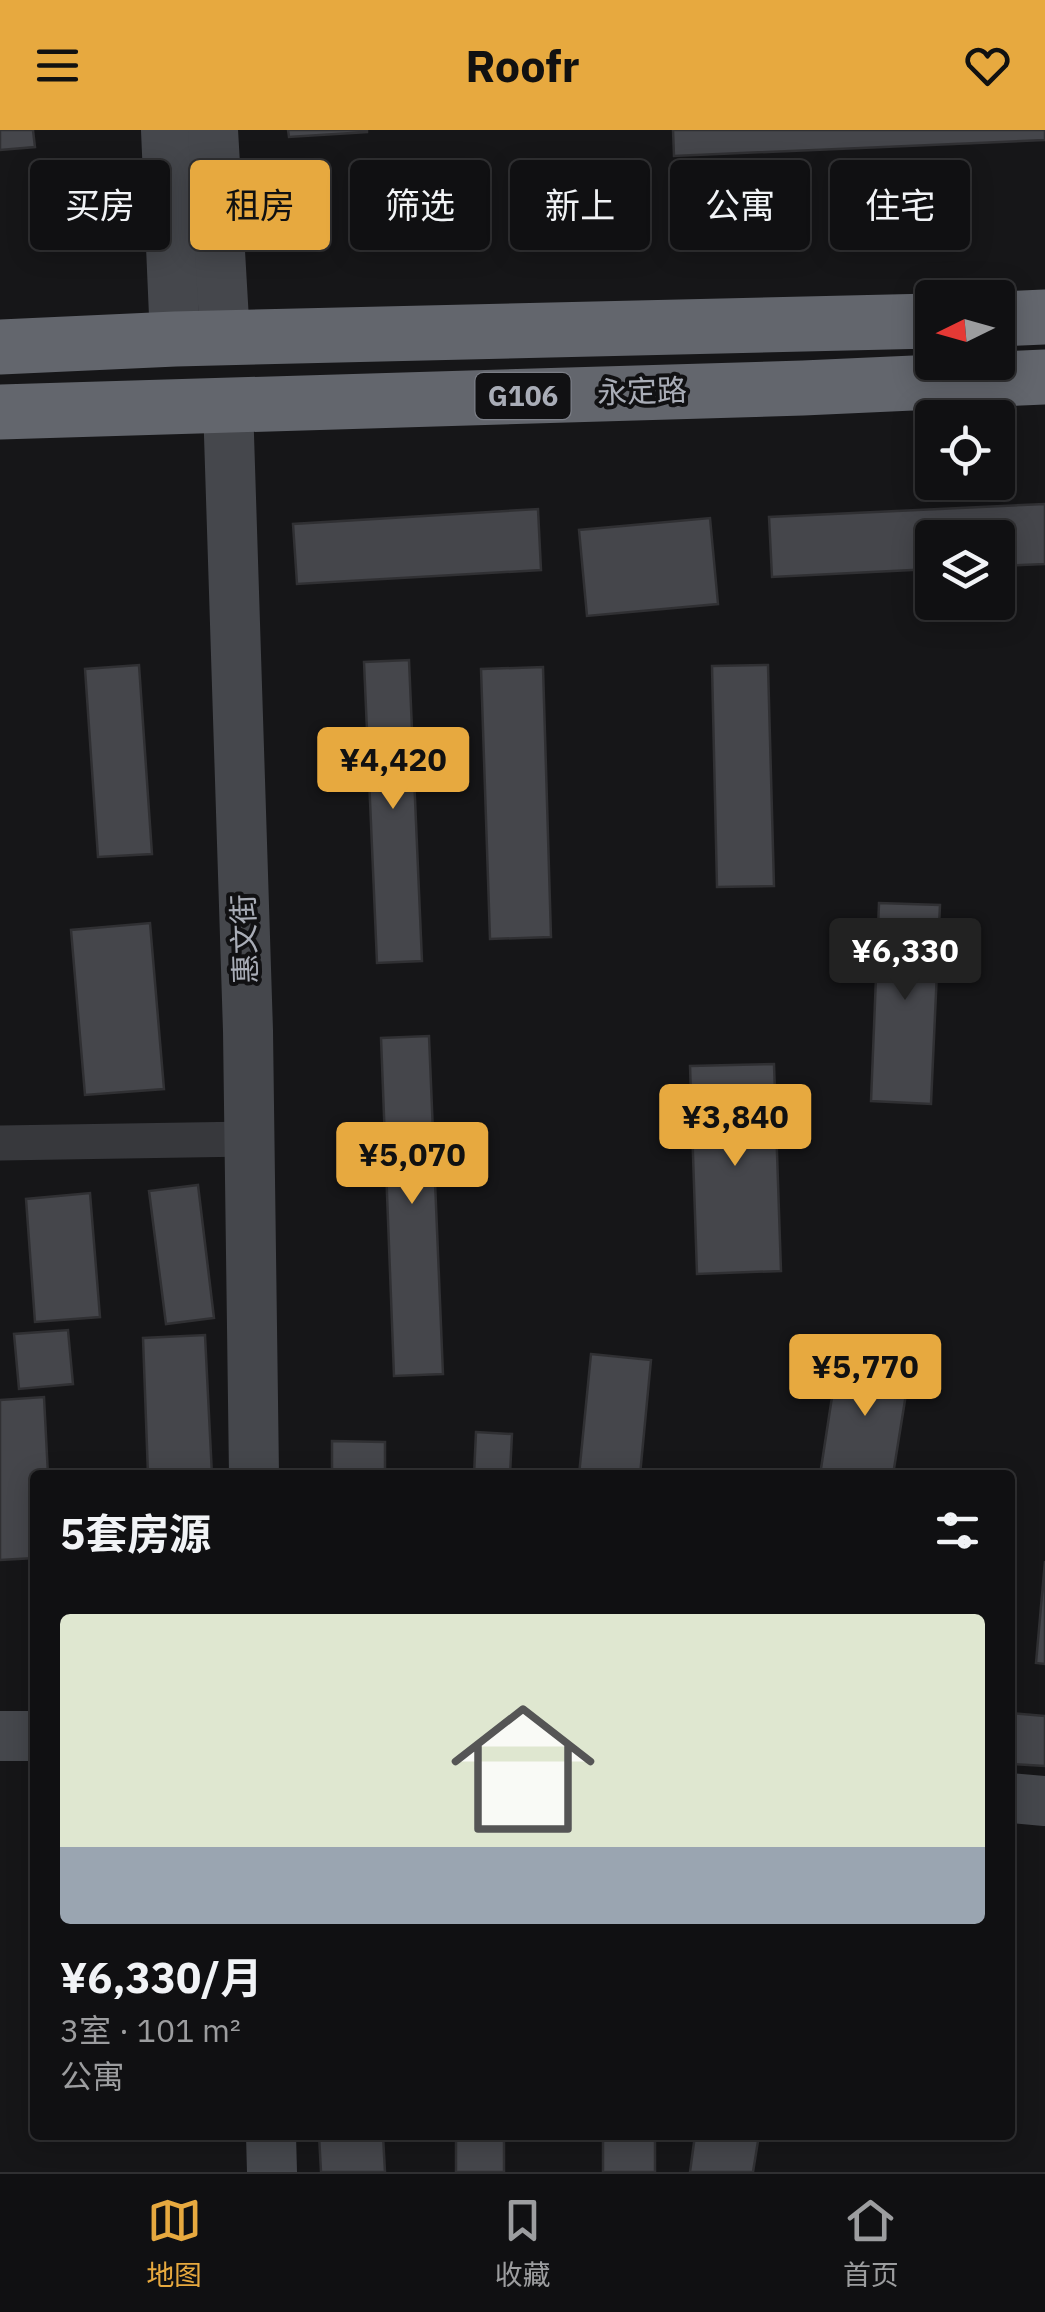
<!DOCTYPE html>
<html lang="zh">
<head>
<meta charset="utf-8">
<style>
	:root { --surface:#101012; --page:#19191b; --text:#f1f3f6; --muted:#9c9d9f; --line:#303032; --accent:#e7a93f }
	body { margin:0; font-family:"IBM Plex Sans","Noto Sans SC",sans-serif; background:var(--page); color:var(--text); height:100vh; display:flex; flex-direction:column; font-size:38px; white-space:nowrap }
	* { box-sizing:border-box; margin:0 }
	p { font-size:32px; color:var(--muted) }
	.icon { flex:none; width:55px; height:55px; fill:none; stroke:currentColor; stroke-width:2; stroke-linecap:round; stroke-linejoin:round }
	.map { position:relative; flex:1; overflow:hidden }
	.drawer { position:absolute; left:30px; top:1340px; width:985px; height:670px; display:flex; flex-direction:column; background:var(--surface); border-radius:10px; box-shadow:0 5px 25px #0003,0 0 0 2px var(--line) }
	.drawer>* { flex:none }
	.top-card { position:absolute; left:30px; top:30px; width:985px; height:90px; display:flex; gap:20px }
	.needle { width:65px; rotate:265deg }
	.buttons { position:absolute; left:915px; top:150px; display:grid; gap:20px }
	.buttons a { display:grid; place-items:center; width:100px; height:100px; border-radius:10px; background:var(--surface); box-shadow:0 5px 25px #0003,0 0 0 2px var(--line); font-size:50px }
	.price { position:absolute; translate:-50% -85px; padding:0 22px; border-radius:10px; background:var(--accent); color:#111; font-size:32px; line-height:65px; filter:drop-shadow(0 2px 5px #0008) }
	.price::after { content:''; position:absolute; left:50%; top:60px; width:30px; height:22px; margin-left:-15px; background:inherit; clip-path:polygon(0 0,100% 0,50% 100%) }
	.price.active { background:#222; color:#fff }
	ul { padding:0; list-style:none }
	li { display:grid; align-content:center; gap:20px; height:530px; padding:0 30px }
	li span { display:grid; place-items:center; height:310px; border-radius:10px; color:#555 }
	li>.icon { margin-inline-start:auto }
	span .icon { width:180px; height:180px; fill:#fffc; stroke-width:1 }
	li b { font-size:42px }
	h2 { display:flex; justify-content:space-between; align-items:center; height:120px; padding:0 30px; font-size:42px }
	.pill { padding:0 35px; border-radius:10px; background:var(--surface); box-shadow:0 5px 25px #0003,0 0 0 2px var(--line); font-size:35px; line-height:90px }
	.pill.active { background:var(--accent); color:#111 }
	header { display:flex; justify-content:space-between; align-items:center; height:130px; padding:0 30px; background:var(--accent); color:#111; font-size:45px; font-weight:700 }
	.menu { display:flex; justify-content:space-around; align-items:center; height:140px; border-top:2px solid var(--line); background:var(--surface); font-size:28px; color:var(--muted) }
	.menu a { display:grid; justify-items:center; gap:5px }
	.menu .active { color:var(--accent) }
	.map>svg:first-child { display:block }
</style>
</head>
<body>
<header><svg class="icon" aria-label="menu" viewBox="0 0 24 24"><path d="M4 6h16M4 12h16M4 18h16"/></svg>Roofr<svg class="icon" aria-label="heart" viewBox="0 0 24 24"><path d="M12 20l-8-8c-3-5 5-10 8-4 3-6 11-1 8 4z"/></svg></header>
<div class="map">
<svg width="1045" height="2042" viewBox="0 0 1045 2042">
	<rect width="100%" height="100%" fill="#161618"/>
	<g fill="#45464b" stroke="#303033" stroke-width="2.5">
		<path d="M0,0H33L35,17L0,20Z"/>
		<path d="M288,0H367V2L289,7Z"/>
		<path d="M673,0H1045V10L674,26Z"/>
		<path d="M1045,374V434L998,436V408H932V439L772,447L769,387Z"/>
		<path d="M538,379L541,440L297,454L293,394Z"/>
		<path d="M710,388L718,474L587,486L579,400Z"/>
		<path d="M409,530L422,831L377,833L364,532Z"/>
		<path d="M139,535L152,724L98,727L85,539Z"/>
		<path d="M768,535L774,756L717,757L712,536Z"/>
		<path d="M543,537L551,807L490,809L481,539Z"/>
		<path d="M879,773L940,775L931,974L871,971Z"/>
		<path d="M150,793L164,959L85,965L71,800Z"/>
		<path d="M429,906L443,1244L394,1246L381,908Z"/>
		<path d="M774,934L781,1141L697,1144L690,936Z"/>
		<path d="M198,1055L214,1188L166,1194L149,1061Z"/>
		<path d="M90,1063L100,1187L35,1192L26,1069Z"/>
		<path d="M68,1200L73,1254L19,1259L14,1204Z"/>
		<path d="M205,1205L212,1345H148L143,1208Z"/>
		<path d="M591,1224L651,1230L640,1345H579Z"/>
		<path d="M838,1228L910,1239L893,1345H820Z"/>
		<path d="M44,1267L48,1345H35V1428L0,1430V1270Z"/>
		<path d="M476,1302L512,1304L510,1345H474Z"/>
		<path d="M332,1311L385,1312V1345H332Z"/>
		<path d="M1045,1431V1534L1036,1533Z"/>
		<path d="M1010,1583L1045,1586V1636L1010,1634Z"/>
		<path d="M319,2005H383L385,2042H321Z"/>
		<rect x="456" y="2005" width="48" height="37"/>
		<rect x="603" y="2005" width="52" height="37"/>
		<path d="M695,2005H759L753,2042H690Z"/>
	</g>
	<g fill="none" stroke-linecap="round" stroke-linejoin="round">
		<path stroke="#37383c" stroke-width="35" d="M0,1013L250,1009"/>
		<g stroke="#45474c" stroke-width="50">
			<path d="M166,0L175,209"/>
			<path d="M213,0L225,208"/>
			<path d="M228,274L248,901L254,1345"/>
			<path d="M0,1606H35"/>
			<path d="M1010,1668L1045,1671"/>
			<path d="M271,2005L272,2042"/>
		</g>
		<g stroke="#63666d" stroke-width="55">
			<path d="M998,189L1045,187"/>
			<path d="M0,217L175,209L932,191"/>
			<path d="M0,282L803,258L1045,247"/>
		</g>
	</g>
	<g text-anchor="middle" stroke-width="8" stroke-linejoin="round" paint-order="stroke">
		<rect fill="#111113" stroke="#7b7e86" stroke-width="2.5" x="475.5" y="243" width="95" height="46" rx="8"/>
		<g font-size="28" font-weight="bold" fill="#a9adb7">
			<text x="523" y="276">G106</text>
		</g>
		<g font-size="30" fill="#a9adb7" stroke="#111113">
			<text transform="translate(642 262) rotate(-2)" y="10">永定路</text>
			<text transform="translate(245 809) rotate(-92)" y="10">惠文街</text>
		</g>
	</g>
</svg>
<div class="buttons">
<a><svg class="needle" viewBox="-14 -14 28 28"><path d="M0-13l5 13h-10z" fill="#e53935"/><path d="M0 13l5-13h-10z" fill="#9c9d9f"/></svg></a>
<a><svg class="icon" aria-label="locate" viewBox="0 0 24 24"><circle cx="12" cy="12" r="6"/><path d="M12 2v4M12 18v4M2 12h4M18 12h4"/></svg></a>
<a><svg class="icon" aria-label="layers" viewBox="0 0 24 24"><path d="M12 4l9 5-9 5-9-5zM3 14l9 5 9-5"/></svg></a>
</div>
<b class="price" style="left:393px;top:682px">¥4,420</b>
<b class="price active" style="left:905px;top:873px">¥6,330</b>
<b class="price" style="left:735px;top:1039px">¥3,840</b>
<b class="price" style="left:412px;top:1077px">¥5,070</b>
<b class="price" style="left:865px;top:1289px">¥5,770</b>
<div class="top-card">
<a class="pill">买房</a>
<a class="pill active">租房</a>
<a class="pill">筛选</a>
<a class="pill">新上</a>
<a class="pill">公寓</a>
<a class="pill">住宅</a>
</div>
<section class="drawer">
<h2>5套房源<svg class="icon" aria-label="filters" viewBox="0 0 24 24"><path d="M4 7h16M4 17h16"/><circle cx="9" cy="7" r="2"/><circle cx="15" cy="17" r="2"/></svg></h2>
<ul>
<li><span style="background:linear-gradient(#dfe7d0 75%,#9aa5b1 0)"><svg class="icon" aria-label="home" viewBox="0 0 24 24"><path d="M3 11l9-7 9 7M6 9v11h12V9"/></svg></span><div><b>¥6,330/月</b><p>3室 · 101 m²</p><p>公寓</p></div></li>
</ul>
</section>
</div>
<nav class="menu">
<a class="active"><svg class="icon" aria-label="map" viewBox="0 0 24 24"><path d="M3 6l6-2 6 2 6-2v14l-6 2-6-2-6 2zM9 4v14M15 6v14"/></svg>地图</a>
<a><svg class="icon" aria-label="saved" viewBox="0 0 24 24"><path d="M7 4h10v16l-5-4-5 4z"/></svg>收藏</a>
<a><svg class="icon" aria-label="home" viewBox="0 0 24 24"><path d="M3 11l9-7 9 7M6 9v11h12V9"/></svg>首页</a>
</nav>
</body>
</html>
